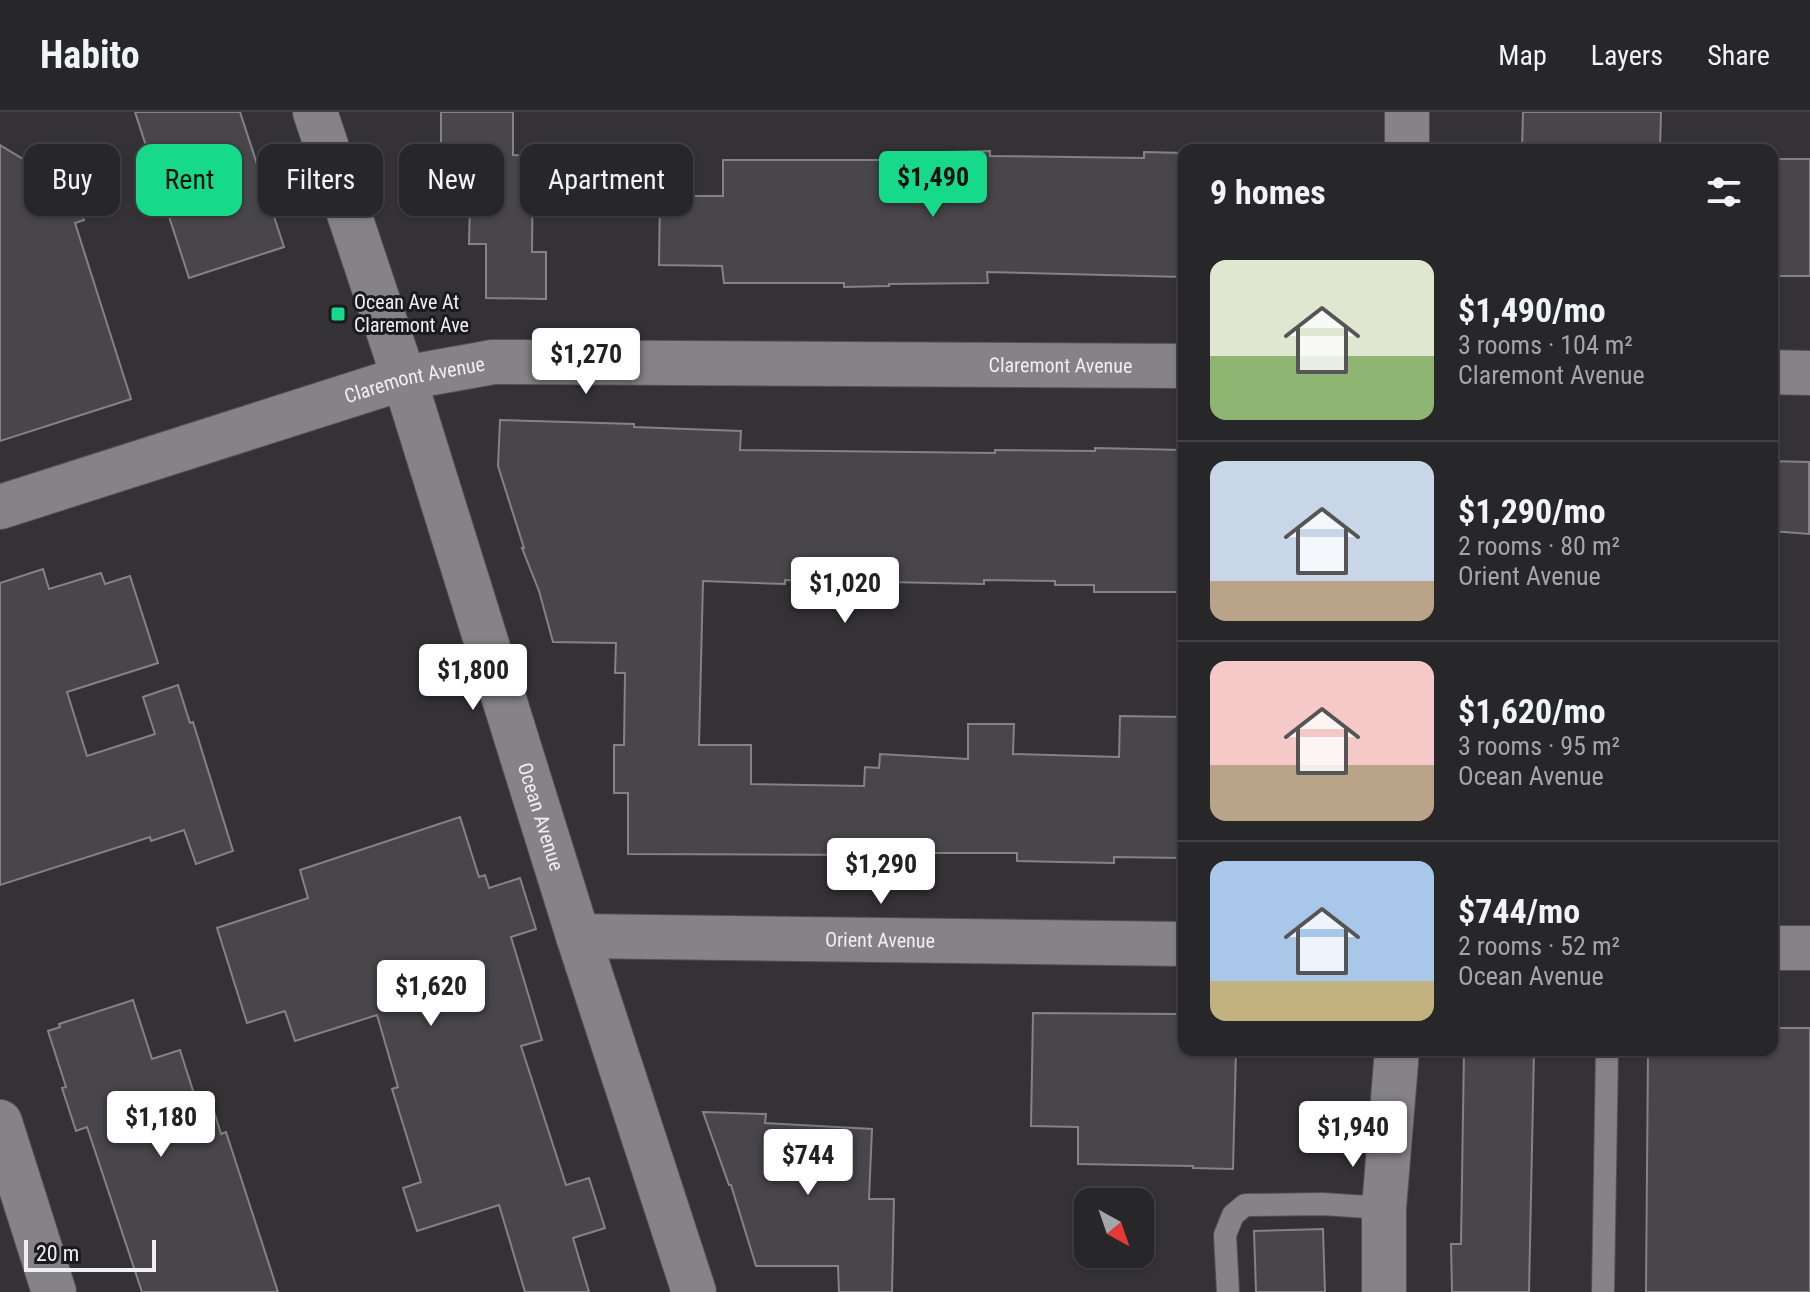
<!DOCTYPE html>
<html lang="en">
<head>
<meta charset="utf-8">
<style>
	:root { --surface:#272628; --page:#2f2e30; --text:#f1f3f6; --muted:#a4a5a8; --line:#434345; --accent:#16d989 }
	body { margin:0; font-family:"Roboto Condensed",sans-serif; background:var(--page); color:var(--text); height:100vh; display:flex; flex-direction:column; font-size:30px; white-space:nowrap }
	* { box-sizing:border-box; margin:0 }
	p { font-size:26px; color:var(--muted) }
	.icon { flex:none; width:44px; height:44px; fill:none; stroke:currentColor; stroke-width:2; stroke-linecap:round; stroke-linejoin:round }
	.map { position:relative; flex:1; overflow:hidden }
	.side { position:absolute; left:1178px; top:32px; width:600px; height:912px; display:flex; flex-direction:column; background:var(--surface); border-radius:16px; box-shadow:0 2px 6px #0004,0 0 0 2px var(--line) }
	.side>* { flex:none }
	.guide { position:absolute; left:24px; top:32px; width:760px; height:72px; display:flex; gap:16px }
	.needle { width:52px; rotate:140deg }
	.fabs { position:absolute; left:1074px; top:1076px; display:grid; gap:16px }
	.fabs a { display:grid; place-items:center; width:80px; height:80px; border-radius:16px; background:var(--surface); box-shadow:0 2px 6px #0004,0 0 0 2px var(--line); font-size:40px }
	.scale { position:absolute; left:24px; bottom:20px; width:132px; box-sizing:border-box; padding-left:8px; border:4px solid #efeef1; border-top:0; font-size:22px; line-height:28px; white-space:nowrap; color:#efeef1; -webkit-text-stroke:6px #1b1a1c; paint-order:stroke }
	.price { position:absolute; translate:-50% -68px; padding:0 18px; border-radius:8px; background:#fff; color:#222; font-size:26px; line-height:52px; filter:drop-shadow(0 2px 4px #0008) }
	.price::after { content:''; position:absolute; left:50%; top:48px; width:24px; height:18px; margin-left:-12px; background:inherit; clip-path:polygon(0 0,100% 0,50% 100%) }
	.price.current { background:var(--accent); color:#111 }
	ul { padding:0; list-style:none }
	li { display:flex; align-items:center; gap:24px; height:200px; padding:0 32px }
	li+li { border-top:2px solid var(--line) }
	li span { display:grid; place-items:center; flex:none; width:224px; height:160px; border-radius:16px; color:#555 }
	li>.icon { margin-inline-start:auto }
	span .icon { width:96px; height:96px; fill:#fffc; stroke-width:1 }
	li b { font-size:34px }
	h2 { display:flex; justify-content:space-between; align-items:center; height:96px; padding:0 32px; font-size:34px }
	.pill { padding:0 28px; border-radius:16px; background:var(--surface); box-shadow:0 2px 6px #0004,0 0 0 2px var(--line); font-size:28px; line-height:72px }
	.pill.current { background:var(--accent); color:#111 }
	header { display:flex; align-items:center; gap:48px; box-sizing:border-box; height:112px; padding:0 40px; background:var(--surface); border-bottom:2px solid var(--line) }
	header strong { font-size:38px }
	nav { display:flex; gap:44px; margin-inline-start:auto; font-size:28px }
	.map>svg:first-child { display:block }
</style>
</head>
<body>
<header>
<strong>Habito</strong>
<nav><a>Map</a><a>Layers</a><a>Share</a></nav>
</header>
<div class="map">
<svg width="1810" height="1180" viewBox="0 0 1810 1180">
	<rect width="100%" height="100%" fill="#343236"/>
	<g fill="#49464b" stroke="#848287" stroke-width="2">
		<path d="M135,0H240L284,135L189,166Z"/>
		<path d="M441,0H513V43L533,44L532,140H546V187L486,186V132H469L470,89L460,90L461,34H441Z"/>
		<path d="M1523,0H1661L1660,38H1522Z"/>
		<path d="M0,33L28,50L54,43L62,68L71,65L84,108L75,111L131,287L0,329Z"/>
		<path d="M990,39V44L1144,46V40L1184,41V165L987,160L988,171L889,172V174L844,175V171H724L722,154L659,153L660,84H723V48H892V41Z"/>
		<rect x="1772" y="47" width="38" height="117"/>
		<path d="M500,308L634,312V315L741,319L740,338L995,341V338L1095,339V336L1184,338V480H1094V473H1055V469L984,468V472L785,468V472L703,469L699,633H751V672L864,674L865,655L879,656L880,642L968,647V612H1014L1013,642L1119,645L1120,604L1184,605V746L1114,745V751L1062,750L1017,749V741H913V744H909L908,759L873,757L874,750H862V743L628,742V681H614V633H624L625,561H615L616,531L553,530L539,479L522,436H524L498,354Z"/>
		<path d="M1772,349L1809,350V422L1772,419Z"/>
		<path d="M43,457L49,477L101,461L105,472L130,464L158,551L67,580L87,644L155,622L143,585L178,573L190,611L193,610L233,739L196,752L184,718L151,729L150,725L0,773V471Z"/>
		<path d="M460,705L479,765L485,763L489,776L520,766L536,817L511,825L542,928L521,934L566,1073L589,1066L605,1116L573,1126L589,1180H525L499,1093L417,1119L403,1076L421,1070L392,977L398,975L377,903L295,929L285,899L247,911L217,816L308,786L300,758Z"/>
		<path d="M133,888L152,947L180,938L195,985L208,980L221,1022L226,1020L278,1180H142L87,1015L76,1019L62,976L66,975L48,919L60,915L59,912Z"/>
		<path d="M1033,901L1180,902V923H1184V938H1236L1233,1057L1193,1056V1054L1078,1052V1015L1031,1014Z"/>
		<path d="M1772,916H1810V1180H1646L1648,938H1772Z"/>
		<path d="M1464,938H1534L1529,1180H1452L1451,1132H1461Z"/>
		<path d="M703,1000L766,1002L765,1011L872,1017L869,1087H894L892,1180H839L838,1154H756L731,1073H729Z"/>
		<path d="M1323,1117L1325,1180H1256L1254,1119Z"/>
	</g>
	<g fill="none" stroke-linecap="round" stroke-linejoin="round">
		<defs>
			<g id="service">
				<path d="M1228,1180L1225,1123L1233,1103L1245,1093L1322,1092L1384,1096"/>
				<path d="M1603,1180L1607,938"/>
			</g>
			<g id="minor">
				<path d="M1407,38V0"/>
				<path d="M1772,260L1810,261"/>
				<path id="s1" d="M0,395L404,266L493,250L1184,254"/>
				<path id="s2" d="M578,824L1184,832"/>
				<path d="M1772,836H1810"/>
				<path d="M0,1010L54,1180"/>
				<path d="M1384,1180V1096L1397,938"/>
			</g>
			<g id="tertiary">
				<path id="s3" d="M315,0L404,266L578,824L694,1180"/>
			</g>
		</defs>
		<use href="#service" stroke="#525154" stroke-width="24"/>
		<use href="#minor" stroke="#525154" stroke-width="46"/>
		<use href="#tertiary" stroke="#525154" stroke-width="46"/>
		<use href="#service" stroke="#858388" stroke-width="22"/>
		<use href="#minor" stroke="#858388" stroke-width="44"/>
		<use href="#tertiary" stroke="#858388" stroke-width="44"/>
	</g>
	<rect fill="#16d989" stroke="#1b1a1c" stroke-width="3" x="330" y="194" width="16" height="16" rx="4"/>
	<g text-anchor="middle" stroke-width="6" stroke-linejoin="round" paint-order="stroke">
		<g font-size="20" fill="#efeef1" stroke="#1b1a1c" text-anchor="start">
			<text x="354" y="197">Ocean Ave At<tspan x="354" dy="23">Claremont Ave</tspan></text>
		</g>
		<g font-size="20" fill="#efeef1" stroke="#1b1a1c">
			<text dy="7" stroke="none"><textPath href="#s1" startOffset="1082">Claremont Avenue</textPath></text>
			<text dy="7" stroke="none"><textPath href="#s1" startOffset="434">Claremont Avenue</textPath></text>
			<text dy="7" stroke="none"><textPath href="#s3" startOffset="740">Ocean Avenue</textPath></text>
			<text dy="7" stroke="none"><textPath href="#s2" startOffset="302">Orient Avenue</textPath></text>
		</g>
	</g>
</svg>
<div class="fabs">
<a><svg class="needle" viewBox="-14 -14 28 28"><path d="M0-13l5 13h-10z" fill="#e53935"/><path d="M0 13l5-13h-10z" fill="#a4a5a8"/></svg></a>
</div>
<div class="scale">20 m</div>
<b class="price current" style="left:933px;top:107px">$1,490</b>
<b class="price" style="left:586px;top:284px">$1,270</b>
<b class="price" style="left:845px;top:513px">$1,020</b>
<b class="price" style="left:473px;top:600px">$1,800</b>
<b class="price" style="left:881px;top:794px">$1,290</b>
<b class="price" style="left:431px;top:916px">$1,620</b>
<b class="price" style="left:161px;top:1047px">$1,180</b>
<b class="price" style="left:1353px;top:1057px">$1,940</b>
<b class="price" style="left:808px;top:1085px">$744</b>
<div class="guide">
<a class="pill">Buy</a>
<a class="pill current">Rent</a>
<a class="pill">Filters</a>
<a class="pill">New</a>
<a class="pill">Apartment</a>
</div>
<section class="side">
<h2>9 homes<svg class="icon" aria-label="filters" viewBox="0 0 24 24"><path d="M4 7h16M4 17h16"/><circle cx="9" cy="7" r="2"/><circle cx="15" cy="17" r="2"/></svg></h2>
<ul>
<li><span style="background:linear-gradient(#dfe7d0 60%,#8fb573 0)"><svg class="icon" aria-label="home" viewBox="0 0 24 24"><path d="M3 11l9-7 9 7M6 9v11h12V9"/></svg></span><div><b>$1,490/mo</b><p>3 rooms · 104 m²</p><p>Claremont Avenue</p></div></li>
<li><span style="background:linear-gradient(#c9d6e8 75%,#b9a48a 0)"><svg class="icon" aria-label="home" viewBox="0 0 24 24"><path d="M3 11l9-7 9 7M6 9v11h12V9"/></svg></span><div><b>$1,290/mo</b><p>2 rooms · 80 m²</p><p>Orient Avenue</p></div></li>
<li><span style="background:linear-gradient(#f6c9c9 65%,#b9a48a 0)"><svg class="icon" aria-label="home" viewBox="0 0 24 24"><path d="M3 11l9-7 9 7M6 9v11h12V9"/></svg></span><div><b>$1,620/mo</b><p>3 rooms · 95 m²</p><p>Ocean Avenue</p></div></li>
<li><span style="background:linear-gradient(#a9c7e8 75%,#c2b280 0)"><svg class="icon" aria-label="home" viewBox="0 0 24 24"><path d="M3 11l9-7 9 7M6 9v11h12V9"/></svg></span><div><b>$744/mo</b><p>2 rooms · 52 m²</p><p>Ocean Avenue</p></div></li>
</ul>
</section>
</div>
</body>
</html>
